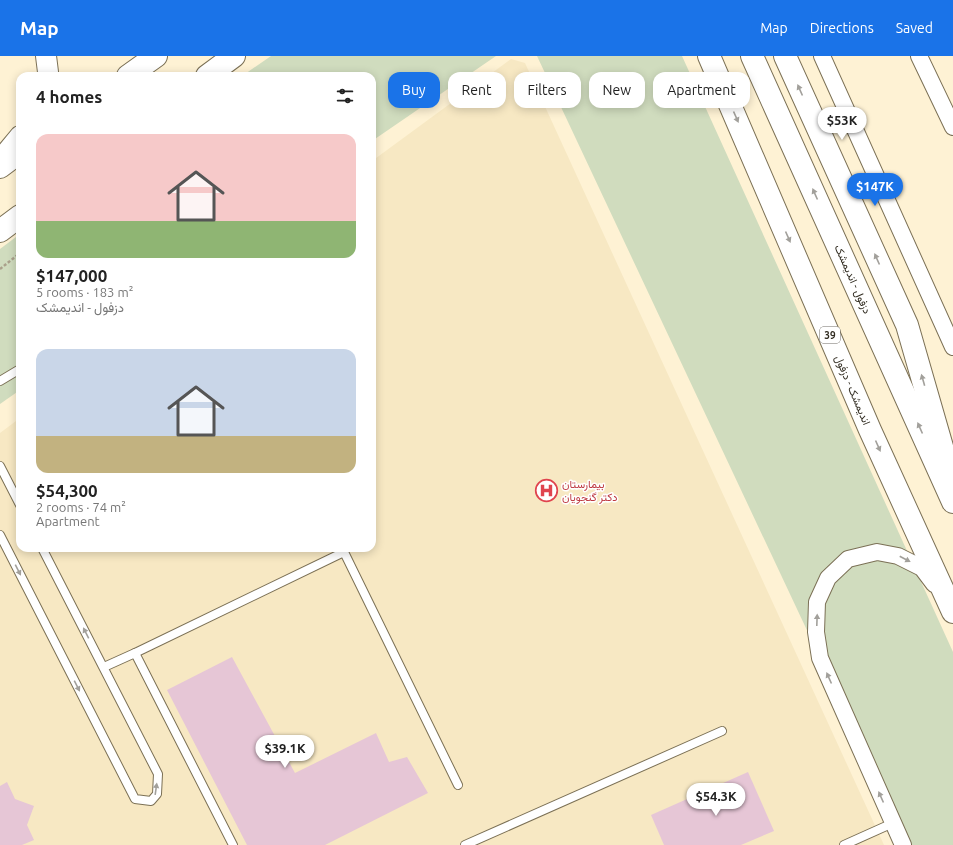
<!DOCTYPE html>
<html lang="en">
<head>
<meta charset="utf-8">
<style>
	:root { --surface:#fff; --page:#f2f2f2; --text:#222; --muted:#767676; --accent:#1a73e8 }
	body { margin:0; font-family:Ubuntu,Vazirmatn,sans-serif; background:var(--page); color:var(--text); height:100vh; display:flex; flex-direction:column; font-size:15px; white-space:nowrap }
	* { box-sizing:border-box; margin:0 }
	p { font-size:13px; color:var(--muted) }
	.icon { flex:none; width:22px; height:22px; fill:none; stroke:currentColor; stroke-width:2; stroke-linecap:round; stroke-linejoin:round }
	.map { position:relative; flex:1; overflow:hidden }
	.drawer { position:absolute; left:16px; top:16px; width:360px; height:480px; display:flex; flex-direction:column; background:var(--surface); border-radius:12px; box-shadow:0 2px 10px #0003 }
	.drawer>* { flex:none }
	.banner { position:absolute; left:388px; top:16px; width:380px; height:36px; display:flex; gap:8px }
	.price { position:absolute; translate:-50% -34px; padding:0 9px; border-radius:14px; background:#fff; color:#222; font-size:13px; line-height:26px; filter:drop-shadow(0 1px 2px #0008) }
	.price::after { content:''; position:absolute; left:50%; top:24px; width:12px; height:9px; margin-left:-6px; background:inherit; clip-path:polygon(0 0,100% 0,50% 100%) }
	.price.on { background:var(--accent); color:#fff }
	ul { padding:0; list-style:none }
	li { display:grid; align-content:center; gap:8px; height:212px; padding:0 20px }
	li span { display:grid; place-items:center; height:124px; border-radius:12px; color:#555 }
	li>.icon { margin-inline-start:auto }
	span .icon { width:72px; height:72px; fill:#fffc; stroke-width:1 }
	li b { font-size:17px }
	h2 { display:flex; justify-content:space-between; align-items:center; height:48px; padding:0 20px; font-size:17px }
	.chip { padding:0 14px; border-radius:12px; background:var(--surface); box-shadow:0 2px 10px #0003; font-size:14px; line-height:36px }
	.chip.on { background:var(--accent); color:#fff }
	header { display:flex; align-items:center; gap:24px; box-sizing:border-box; height:56px; padding:0 20px; background:var(--accent); color:#fff }
	header strong { font-size:19px }
	nav { display:flex; gap:22px; margin-inline-start:auto; font-size:14px }
	.map>svg:first-child { display:block }
</style>
</head>
<body>
<header>
<strong>Map</strong>
<nav><a>Map</a><a>Directions</a><a>Saved</a></nav>
</header>
<div class="map">
<svg width="953" height="789" viewBox="0 0 953 789">
	<rect width="100%" height="100%" fill="#fef2d4"/>
	<path fill="#f7e8c3" d="M511,3L525,7L884,789H0V377L20,362V492H372V105Z"/>
	<g fill="#d0dcbe">
		<path d="M271,0H496L372,85V20H242Z"/>
		<path d="M537,0H682L953,596V789H903L820,602Z"/>
		<path d="M20,178V334L0,348V193Z"/>
	</g>
	<g fill="#e6c6d6">
		<path d="M232,601L295,717L376,677L389,706L407,701L428,737L325,789H247L167,634Z"/>
		<path d="M748,716L774,775L741,789H664L651,759Z"/>
		<path d="M7,726L15,743L34,750L27,769L34,784L22,789H0V730Z"/>
	</g>
	<g fill="none" stroke-linecap="round" stroke-linejoin="round">
		<defs>
			<g id="service">
				<path d="M0,325L20,313"/>
				<path d="M0,410L20,449"/>
				<path d="M0,479L135,743L151,745L157,738L158,718L42,492"/>
				<path d="M135,597L344,496L458,729"/>
				<path d="M104,611L135,597L233,789"/>
				<path d="M465,789L722,675"/>
				<path d="M844,789L893,767"/>
			</g>
			<g id="minor">
				<path d="M822,0L953,291"/>
				<path d="M919,0L953,71"/>
				<path d="M903,789L820,602L816,576L817,546L828,522L848,503L877,496L898,500L922,512L934,528"/>
			</g>
			<g id="tertiary">
				<path d="M46,0L48,16V20"/>
				<path d="M0,104L20,80"/>
			</g>
			<g id="secondary">
				<path d="M785,0L907,269L953,429"/>
				<path d="M128,20L156,0"/>
				<path d="M207,20L234,0"/>
				<path d="M0,111L20,96"/>
				<path d="M0,175L20,160"/>
			</g>
			<g id="primary">
				<path d="M709,0L870,374L953,556"/>
				<path d="M752,0L953,446"/>
			</g>
		</defs>
		<use href="#service" stroke="#7b7055" stroke-width="10"/>
		<use href="#minor" stroke="#7b7055" stroke-width="18"/>
		<use href="#tertiary" stroke="#7b7055" stroke-width="22"/>
		<use href="#secondary" stroke="#7b7055" stroke-width="24"/>
		<use href="#primary" stroke="#7b7055" stroke-width="24"/>
		<path stroke="#aaa18b" stroke-width="2.5" stroke-dasharray="3 2" stroke-linecap="butt" d="M0,213L20,197"/>
		<use href="#service" stroke="#fff" stroke-width="8"/>
		<use href="#minor" stroke="#fff" stroke-width="16"/>
		<use href="#tertiary" stroke="#fff" stroke-width="20"/>
		<use href="#secondary" stroke="#fff" stroke-width="22"/>
		<use href="#primary" stroke="#fff" stroke-width="22"/>
	</g>
	<defs><path id="oneway-solid" d="M-6-.8H1V-3.2L6.5 0L1 3.2V.8H-6Z"/></defs>
	<g fill="#a2a09b">
		<use href="#oneway-solid" transform="translate(800 34) rotate(-114)"/>
		<use href="#oneway-solid" transform="translate(736 61) rotate(66)"/>
		<use href="#oneway-solid" transform="translate(815 138) rotate(-114)"/>
		<use href="#oneway-solid" transform="translate(788 181) rotate(66)"/>
		<use href="#oneway-solid" transform="translate(877 203) rotate(-114)"/>
		<use href="#oneway-solid" transform="translate(923 324) rotate(-106)"/>
		<use href="#oneway-solid" transform="translate(920 372) rotate(-114)"/>
		<use href="#oneway-solid" transform="translate(878 390) rotate(66)"/>
		<use href="#oneway-solid" transform="translate(905 503) rotate(28)"/>
		<use href="#oneway-solid" transform="translate(18 514) rotate(63)"/>
		<use href="#oneway-solid" transform="translate(817 564) rotate(-88)"/>
		<use href="#oneway-solid" transform="translate(86 577) rotate(-117)"/>
		<use href="#oneway-solid" transform="translate(829 622) rotate(-114)"/>
		<use href="#oneway-solid" transform="translate(77 630) rotate(63)"/>
		<use href="#oneway-solid" transform="translate(156 733) rotate(-82)"/>
		<use href="#oneway-solid" transform="translate(881 741) rotate(-114)"/>
	</g>
	<defs>
		<symbol id="hospital-ring" viewBox="-11 -11 22 22"><circle r="9.5" fill="#fff" stroke="#e0444e" stroke-width="1.5"/><path d="M-5-5h3v3.5h4V-5h3V5h-3V1.5h-4V5h-3Z" fill="#e0444e"/></symbol>
	</defs>
	<g fill-rule="evenodd">
		<use href="#hospital-ring" x="534" y="422" width="25" height="25"/>
	</g>
	<g text-anchor="middle" stroke-width="3" stroke-linejoin="round" paint-order="stroke">
		<rect fill="#fff" stroke="#6f6b64" stroke-width="1" x="820" y="271" width="20" height="16" rx="3"/>
		<g font-size="10" font-weight="bold" fill="#312c21">
			<text x="830" y="283">39</text>
		</g>
		<g font-size="11" fill="#312c21" stroke="#fff">
			<text transform="translate(853 223) rotate(66)" y="4">دزفول - اندیمشک</text>
			<text transform="translate(853 334) rotate(67)" y="4">اندیمشک - دزفول</text>
		</g>
		<g font-size="11" fill="#be3a42" stroke="#fff" text-anchor="start">
			<text x="562" y="432">بیمارستان<tspan x="562" dy="13">دکتر گنجویان</tspan></text>
		</g>
	</g>
</svg>
<b class="price" style="left:842px;top:85px">$53K</b>
<b class="price on" style="left:875px;top:151px">$147K</b>
<b class="price" style="left:285px;top:713px">$39.1K</b>
<b class="price" style="left:716px;top:761px">$54.3K</b>
<div class="banner">
<a class="chip on">Buy</a>
<a class="chip">Rent</a>
<a class="chip">Filters</a>
<a class="chip">New</a>
<a class="chip">Apartment</a>
</div>
<section class="drawer">
<h2>4 homes<svg class="icon" aria-label="filters" viewBox="0 0 24 24"><path d="M4 7h16M4 17h16"/><circle cx="9" cy="7" r="2"/><circle cx="15" cy="17" r="2"/></svg></h2>
<ul>
<li><span style="background:linear-gradient(#f6c9c9 70%,#8fb573 0)"><svg class="icon" aria-label="home" viewBox="0 0 24 24"><path d="M3 11l9-7 9 7M6 9v11h12V9"/></svg></span><div><b>$147,000</b><p>5 rooms · 183 m²</p><p>دزفول - اندیمشک</p></div></li>
<li><span style="background:linear-gradient(#c9d6e8 70%,#c2b280 0)"><svg class="icon" aria-label="home" viewBox="0 0 24 24"><path d="M3 11l9-7 9 7M6 9v11h12V9"/></svg></span><div><b>$54,300</b><p>2 rooms · 74 m²</p><p>Apartment</p></div></li>
</ul>
</section>
</div>
</body>
</html>
